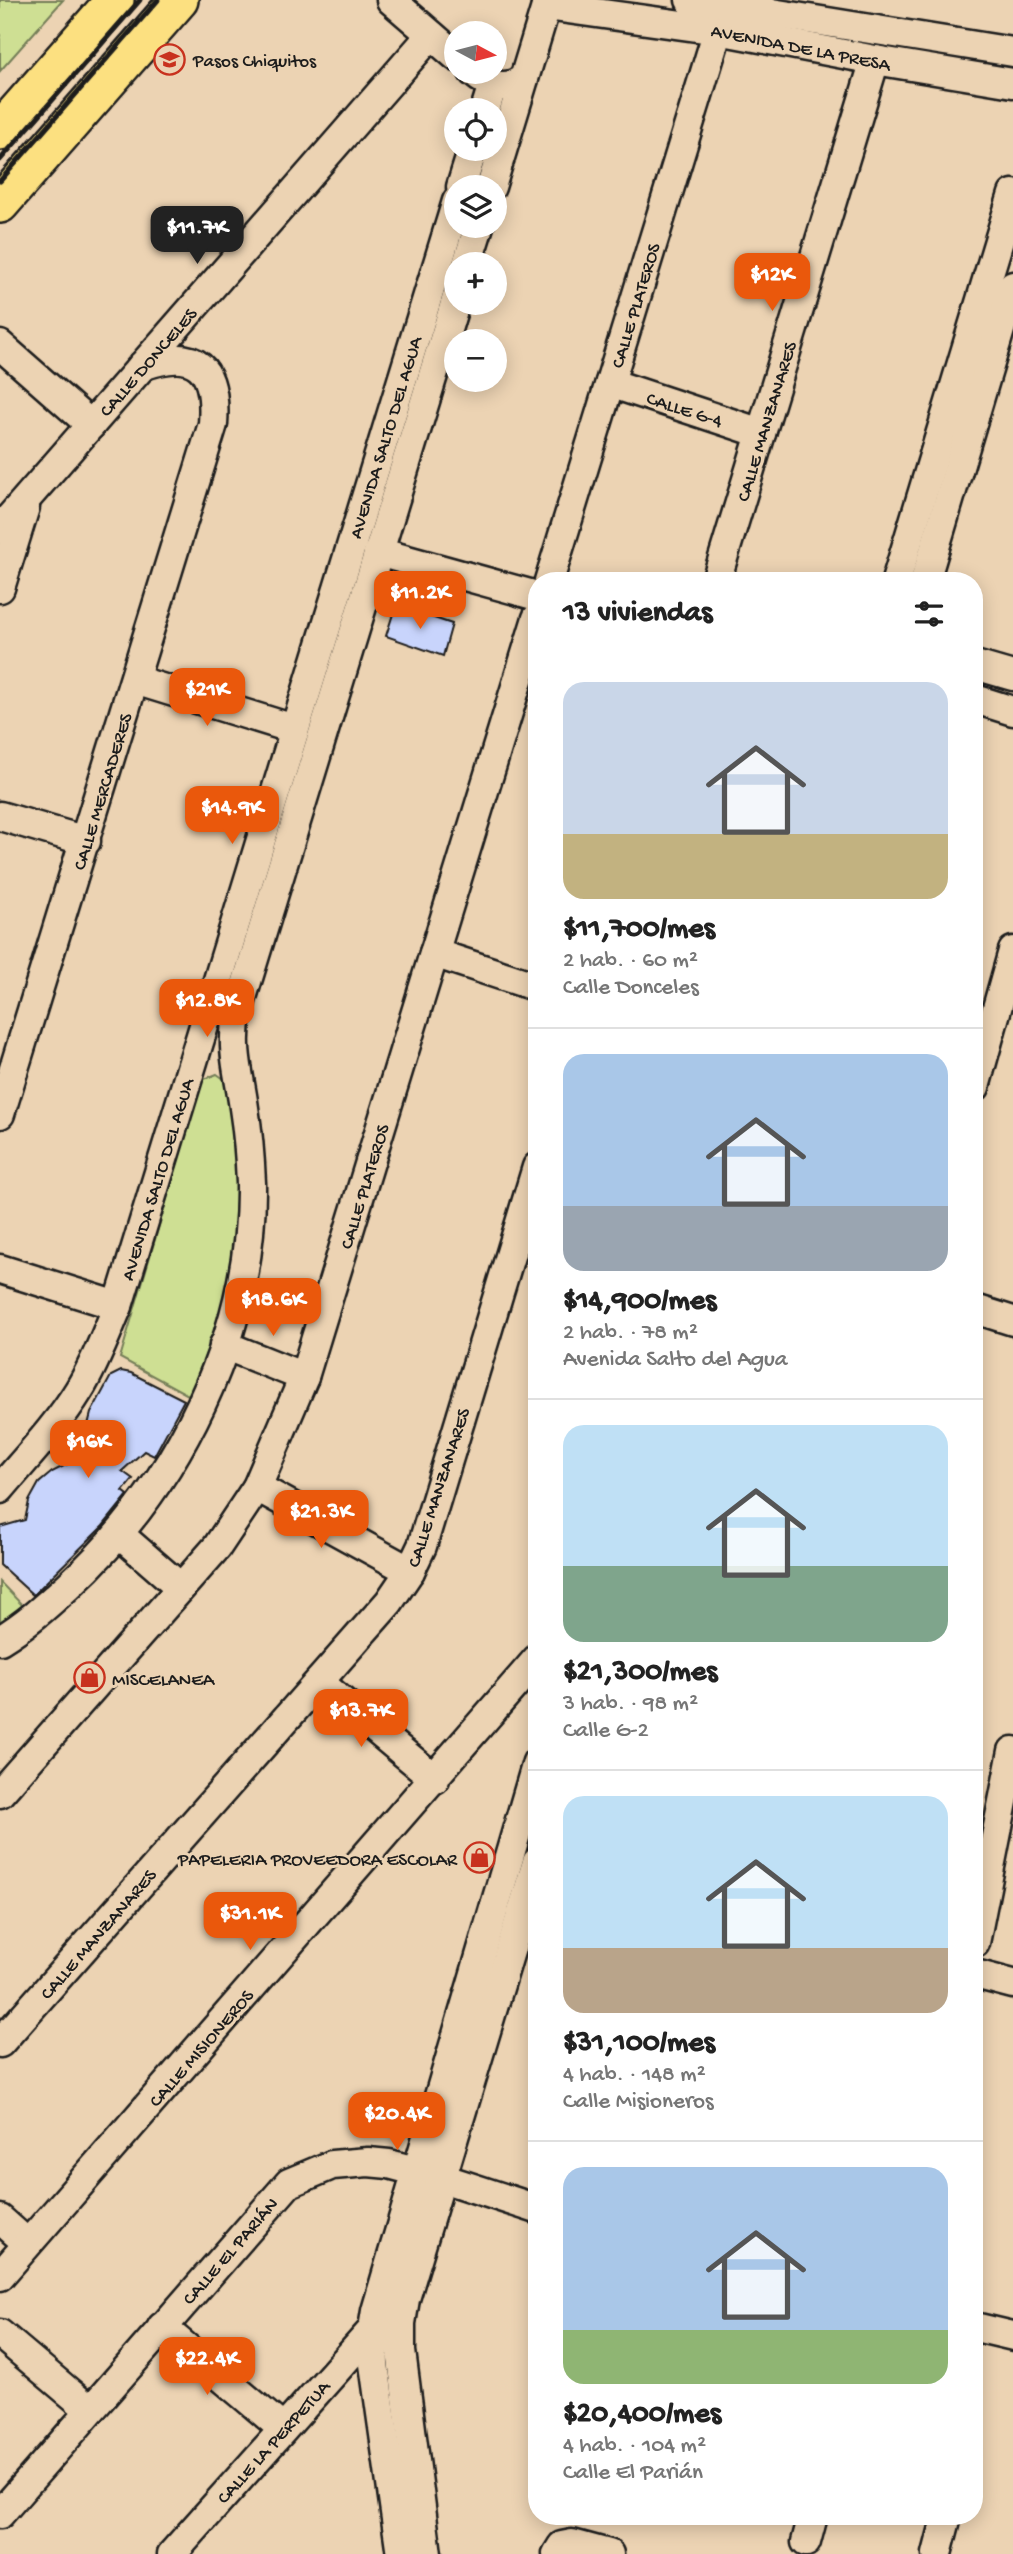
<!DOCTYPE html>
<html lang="es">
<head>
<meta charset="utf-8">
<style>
	:root { --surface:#fff; --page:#f6f6f6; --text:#222; --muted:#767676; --line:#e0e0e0; --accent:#ea580c }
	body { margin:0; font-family:"Gochi Hand",sans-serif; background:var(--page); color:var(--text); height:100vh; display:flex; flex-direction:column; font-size:26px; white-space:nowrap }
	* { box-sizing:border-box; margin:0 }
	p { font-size:23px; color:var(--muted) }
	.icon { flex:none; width:38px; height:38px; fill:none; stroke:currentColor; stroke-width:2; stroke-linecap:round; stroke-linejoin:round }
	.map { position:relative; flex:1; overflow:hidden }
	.sheet { position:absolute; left:528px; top:572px; width:455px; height:1953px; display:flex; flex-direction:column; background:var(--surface); border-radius:28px; box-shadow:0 4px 18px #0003 }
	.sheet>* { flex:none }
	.needle { width:46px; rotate:97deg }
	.buttons { position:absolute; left:444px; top:21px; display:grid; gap:14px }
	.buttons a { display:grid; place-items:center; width:63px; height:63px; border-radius:50%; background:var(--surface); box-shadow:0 4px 18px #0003; font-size:35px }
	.price { position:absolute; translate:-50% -60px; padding:0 16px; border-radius:14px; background:var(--accent); color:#fff; font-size:23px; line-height:46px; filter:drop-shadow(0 2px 4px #0008) }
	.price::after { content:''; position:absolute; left:50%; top:42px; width:21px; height:16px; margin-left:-10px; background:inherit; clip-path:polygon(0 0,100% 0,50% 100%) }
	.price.on { background:#222; color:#fff }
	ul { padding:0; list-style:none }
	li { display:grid; align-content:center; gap:14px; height:371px; padding:0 35px }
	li+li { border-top:2px solid var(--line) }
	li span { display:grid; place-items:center; height:217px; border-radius:21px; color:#555 }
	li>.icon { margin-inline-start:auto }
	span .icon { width:126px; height:126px; fill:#fffc; stroke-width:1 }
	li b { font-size:30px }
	h2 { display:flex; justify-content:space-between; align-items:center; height:84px; padding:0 35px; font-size:30px }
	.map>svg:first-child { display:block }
</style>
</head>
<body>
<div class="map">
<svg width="1013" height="2554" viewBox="0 0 1013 2554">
	<rect width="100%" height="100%" fill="#ecd3b3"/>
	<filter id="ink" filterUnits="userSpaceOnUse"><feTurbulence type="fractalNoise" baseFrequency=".0143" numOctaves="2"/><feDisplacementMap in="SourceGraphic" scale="14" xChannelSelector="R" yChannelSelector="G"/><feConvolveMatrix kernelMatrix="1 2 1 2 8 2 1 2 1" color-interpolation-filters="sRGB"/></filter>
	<g filter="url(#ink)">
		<g fill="#cedf93" stroke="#757e58" stroke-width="2">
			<path d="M0,0H63L0,71Z"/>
			<path d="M217,1074L231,1084L241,1208L229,1292L190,1396L120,1358L202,1080Z"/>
			<path d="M0,1582L27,1610L0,1629Z"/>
		</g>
		<g fill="#c8d4fc" stroke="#1c1c1c" stroke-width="2">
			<path d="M407,609L452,624L443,656L386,636L393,614Z"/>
			<path d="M121,1371L131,1373L184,1400L154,1456L144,1451L122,1471L133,1479L123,1491L128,1495L103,1526L33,1595L0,1565V1527L25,1520L29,1501L39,1483L52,1472L68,1464L67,1454L71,1442L77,1432L88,1425L91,1413L111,1376Z"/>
		</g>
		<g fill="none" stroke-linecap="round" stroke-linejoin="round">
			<defs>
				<g id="minor">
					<path d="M391,0L457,57"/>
					<path d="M690,0L1013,52"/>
					<path d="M546,6L718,30L875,60L1013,83"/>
					<path d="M473,72C489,86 507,92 524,78"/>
					<path d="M485,110L493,84"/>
					<path d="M461,187L473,149"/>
					<path d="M491,187L548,0"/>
					<path d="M467,264L479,226"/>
					<path d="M0,345L91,425"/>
					<path d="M610,383L761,433"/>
					<path d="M0,529L431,35"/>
					<path d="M378,552L537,596"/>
					<path d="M549,581L718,30"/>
					<path d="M716,581L875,60"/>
					<path d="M896,581L1013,194"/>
					<path d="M925,581L1013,286"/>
					<path d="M0,588L25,507"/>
					<path d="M975,665L1013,676"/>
					<path d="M135,680L294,729"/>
					<path d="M975,699L1013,711"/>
					<path d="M0,816L86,841"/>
					<path d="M434,953L537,987"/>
					<path d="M975,1087L1013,951"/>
					<path d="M0,1114L213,424C217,368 197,346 142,366"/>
					<path d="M0,1269L118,1306"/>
					<path d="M975,1309L1013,1321"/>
					<path d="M224,1345L304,1377"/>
					<path d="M257,1487L410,1571"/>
					<path d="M0,1489C27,1457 57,1426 79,1390C95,1364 106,1334 118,1306L457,201"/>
					<path d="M119,1534L180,1587"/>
					<path d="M0,1640C25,1625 46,1606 67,1587C178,1486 253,1335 251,1183C250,1158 248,1133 244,1108C239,1072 231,1052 237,1014L457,297"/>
					<path d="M319,1682L435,1779"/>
					<path d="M0,1793L217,1547L257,1487L304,1377L537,618"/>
					<path d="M975,1943L1013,1751"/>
					<path d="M975,1974L1013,1984"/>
					<path d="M0,2043L389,1602L410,1571L422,1546L537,1167"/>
					<path d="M0,2219L27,2243"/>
					<path d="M0,2276L537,1659"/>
					<path d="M162,2327L283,2429"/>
					<path d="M975,2327L1013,2336"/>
					<path d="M0,2334L90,2410"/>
					<path d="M0,2514L289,2183L332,2165L368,2162L389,2164L442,2178L537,2209"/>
					<path d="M806,2542L813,2516"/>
					<path d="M172,2554L373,2329"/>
					<path d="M401,2554L374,2364L373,2329L376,2311L537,1762"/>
					<path d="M427,2554L401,2351V2323L405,2299L537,1862"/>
					<path d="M557,2554L562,2546L572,2544L609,2554"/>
					<path d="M937,2554L947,2516"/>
				</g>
				<g id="major">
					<path d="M0,131L115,0"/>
					<path d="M0,204L179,0"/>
				</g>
			</defs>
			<use href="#minor" stroke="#1c1c1c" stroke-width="33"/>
			<use href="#major" stroke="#1c1c1c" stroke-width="42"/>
			<use href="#minor" stroke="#ecd3b3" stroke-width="28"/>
			<use href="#major" stroke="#fce080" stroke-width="37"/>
			<g stroke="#1c1c1c" stroke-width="5">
				<path d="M0,160L140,0"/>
				<path d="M0,181L158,0"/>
			</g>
		</g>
	</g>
	<defs>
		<symbol id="school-ring" viewBox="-11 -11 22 22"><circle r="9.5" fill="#ecd3b3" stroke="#c8321e" stroke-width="1.5"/><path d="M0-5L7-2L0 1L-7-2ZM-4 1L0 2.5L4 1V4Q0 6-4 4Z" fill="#c8321e"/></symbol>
		<symbol id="shop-ring" viewBox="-11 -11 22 22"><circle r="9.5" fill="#ecd3b3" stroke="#c8321e" stroke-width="1.5"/><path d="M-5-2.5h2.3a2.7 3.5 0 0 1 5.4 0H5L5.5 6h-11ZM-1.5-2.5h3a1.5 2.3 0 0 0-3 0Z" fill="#c8321e"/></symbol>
	</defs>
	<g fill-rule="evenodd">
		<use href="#school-ring" x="152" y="42" width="35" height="35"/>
		<use href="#shop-ring" x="72" y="1660" width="35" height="35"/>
		<use href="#shop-ring" x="462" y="1840" width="35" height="35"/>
	</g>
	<g text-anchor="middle" stroke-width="6" stroke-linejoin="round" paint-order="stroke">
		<g font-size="19" fill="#1c1c1c" stroke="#ecd3b3">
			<text transform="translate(801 46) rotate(11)" y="7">AVENIDA DE LA PRESA</text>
			<text transform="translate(634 305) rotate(-73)" y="7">CALLE PLATEROS</text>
			<text transform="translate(147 361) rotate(-49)" y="7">CALLE DONCELES</text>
			<text transform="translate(685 408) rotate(18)" y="7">CALLE G-4</text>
			<text transform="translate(765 421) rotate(-73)" y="7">CALLE MANZANARES</text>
			<text transform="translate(384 437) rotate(-73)" y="7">AVENIDA SALTO DEL AGUA</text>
			<text transform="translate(101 791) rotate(-73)" y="7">CALLE MERCADERES</text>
			<text transform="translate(156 1179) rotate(-73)" y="7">AVENIDA SALTO DEL AGUA</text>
			<text transform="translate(363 1186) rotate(-73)" y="7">CALLE PLATEROS</text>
			<text transform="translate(437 1487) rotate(-72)" y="7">CALLE MANZANARES</text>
			<text transform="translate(97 1933) rotate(-49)" y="7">CALLE MANZANARES</text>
			<text transform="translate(200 2047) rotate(-49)" y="7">CALLE MISIONEROS</text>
			<text transform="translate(229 2250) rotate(-49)" y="7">CALLE EL PARIÁN</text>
			<text transform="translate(272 2441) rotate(-48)" y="7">CALLE LA PERPETUA</text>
		</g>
		<g font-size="19" fill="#1c1c1c" stroke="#ecd3b3" text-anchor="start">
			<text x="193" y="66">Pasos Chiquitos</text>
			<text x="112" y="1685">MISCELANEA</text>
			<text x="457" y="1865" text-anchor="end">PAPELERIA PROVEEDORA ESCOLAR</text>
		</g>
	</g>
</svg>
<div class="buttons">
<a><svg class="needle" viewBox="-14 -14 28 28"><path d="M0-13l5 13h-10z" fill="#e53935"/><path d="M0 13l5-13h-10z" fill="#767676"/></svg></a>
<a><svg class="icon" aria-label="locate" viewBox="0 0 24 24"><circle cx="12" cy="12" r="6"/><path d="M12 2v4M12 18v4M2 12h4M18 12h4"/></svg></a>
<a><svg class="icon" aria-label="layers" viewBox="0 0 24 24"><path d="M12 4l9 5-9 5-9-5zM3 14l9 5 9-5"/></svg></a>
<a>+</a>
<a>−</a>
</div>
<b class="price on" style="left:197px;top:266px">$11.7K</b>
<b class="price" style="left:772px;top:313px">$12K</b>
<b class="price" style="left:420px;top:631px">$11.2K</b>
<b class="price" style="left:207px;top:728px">$21K</b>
<b class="price" style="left:232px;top:846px">$14.9K</b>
<b class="price" style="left:207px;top:1039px">$12.8K</b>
<b class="price" style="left:273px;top:1338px">$18.6K</b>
<b class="price" style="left:88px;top:1480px">$16K</b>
<b class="price" style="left:321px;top:1550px">$21.3K</b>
<b class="price" style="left:361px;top:1749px">$13.7K</b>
<b class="price" style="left:250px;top:1952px">$31.1K</b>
<b class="price" style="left:397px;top:2152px">$20.4K</b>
<b class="price" style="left:207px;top:2397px">$22.4K</b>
<section class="sheet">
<h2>13 viviendas<svg class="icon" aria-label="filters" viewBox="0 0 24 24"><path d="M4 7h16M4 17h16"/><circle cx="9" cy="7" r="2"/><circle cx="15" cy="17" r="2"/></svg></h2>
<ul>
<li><span style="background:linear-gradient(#c9d6e8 70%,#c2b280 0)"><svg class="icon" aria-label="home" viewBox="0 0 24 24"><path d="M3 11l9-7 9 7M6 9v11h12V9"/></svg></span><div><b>$11,700/mes</b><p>2 hab. · 60 m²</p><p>Calle Donceles</p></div></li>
<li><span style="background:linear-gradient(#a9c7e8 70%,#9aa5b1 0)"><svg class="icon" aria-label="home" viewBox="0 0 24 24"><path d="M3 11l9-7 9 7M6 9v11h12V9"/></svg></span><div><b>$14,900/mes</b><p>2 hab. · 78 m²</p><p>Avenida Salto del Agua</p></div></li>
<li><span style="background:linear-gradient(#bfe0f5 65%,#7fa58c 0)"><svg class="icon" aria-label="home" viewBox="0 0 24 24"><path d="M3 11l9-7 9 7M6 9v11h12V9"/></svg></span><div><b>$21,300/mes</b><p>3 hab. · 98 m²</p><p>Calle G-2</p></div></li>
<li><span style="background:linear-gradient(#bfe0f5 70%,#b9a48a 0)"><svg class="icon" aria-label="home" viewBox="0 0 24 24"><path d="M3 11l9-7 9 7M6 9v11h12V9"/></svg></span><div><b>$31,100/mes</b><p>4 hab. · 148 m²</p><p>Calle Misioneros</p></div></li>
<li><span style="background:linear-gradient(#a9c7e8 75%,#8fb573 0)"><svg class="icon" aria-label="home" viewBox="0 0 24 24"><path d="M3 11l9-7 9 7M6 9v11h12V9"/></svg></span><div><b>$20,400/mes</b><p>4 hab. · 104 m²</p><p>Calle El Parián</p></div></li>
</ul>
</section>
</div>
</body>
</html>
